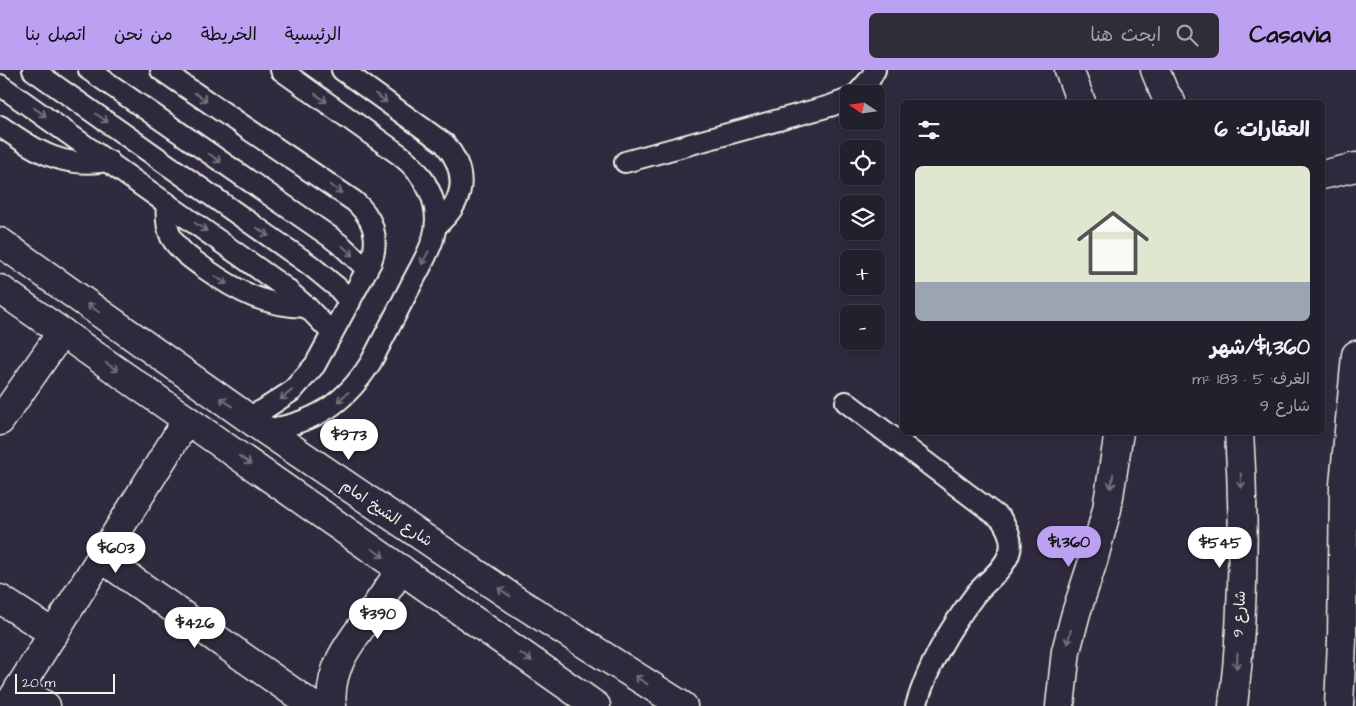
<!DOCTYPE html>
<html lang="ar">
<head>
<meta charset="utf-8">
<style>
	:root { --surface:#23202e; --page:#2f2d3a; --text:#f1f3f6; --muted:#a3a3aa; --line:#403e4a; --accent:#bca0f2 }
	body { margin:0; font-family:"Architects Daughter","Playpen Sans Arabic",sans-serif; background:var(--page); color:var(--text); direction:rtl; height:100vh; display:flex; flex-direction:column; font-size:19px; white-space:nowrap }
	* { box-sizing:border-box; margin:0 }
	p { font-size:16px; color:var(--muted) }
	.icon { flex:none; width:28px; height:28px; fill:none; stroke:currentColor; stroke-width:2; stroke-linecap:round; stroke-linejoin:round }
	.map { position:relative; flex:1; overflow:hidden; direction:ltr }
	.drawer { position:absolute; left:900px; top:30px; width:425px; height:335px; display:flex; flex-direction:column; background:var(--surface); border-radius:8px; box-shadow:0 2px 8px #0003,0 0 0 1px var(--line); direction:rtl }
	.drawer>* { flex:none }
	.needle { width:32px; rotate:283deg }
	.controls { position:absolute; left:840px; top:15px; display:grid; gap:10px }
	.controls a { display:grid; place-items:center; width:45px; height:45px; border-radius:8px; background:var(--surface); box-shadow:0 2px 8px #0003,0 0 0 1px var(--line); font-size:25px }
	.scale { position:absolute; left:15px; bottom:12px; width:100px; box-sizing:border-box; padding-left:5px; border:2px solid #f4f1e8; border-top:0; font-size:14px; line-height:18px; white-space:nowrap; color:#f4f1e8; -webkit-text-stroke:4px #2f2a3d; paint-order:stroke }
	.price { position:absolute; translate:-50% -42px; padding:0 11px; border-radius:18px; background:#fff; color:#222; font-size:16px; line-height:32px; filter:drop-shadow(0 1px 2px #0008) }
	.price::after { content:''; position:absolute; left:50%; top:30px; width:15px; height:11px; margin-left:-8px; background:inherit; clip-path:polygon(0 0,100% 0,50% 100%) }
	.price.on { background:var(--accent); color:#111 }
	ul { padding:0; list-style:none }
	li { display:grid; align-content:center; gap:10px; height:265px; padding:0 15px }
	li span { display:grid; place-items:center; height:155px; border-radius:8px; color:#555 }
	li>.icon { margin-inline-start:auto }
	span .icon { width:90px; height:90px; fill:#fffc; stroke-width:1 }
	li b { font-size:21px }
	h2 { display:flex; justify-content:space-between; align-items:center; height:60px; padding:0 15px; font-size:21px }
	header { display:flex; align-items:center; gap:30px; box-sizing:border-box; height:70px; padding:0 25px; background:var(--accent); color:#111 }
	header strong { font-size:24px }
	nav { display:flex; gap:28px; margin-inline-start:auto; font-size:18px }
	.search { width:350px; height:45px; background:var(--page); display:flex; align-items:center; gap:12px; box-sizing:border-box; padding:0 18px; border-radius:8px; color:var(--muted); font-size:19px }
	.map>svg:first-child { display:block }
</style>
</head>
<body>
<header>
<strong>Casavia</strong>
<div class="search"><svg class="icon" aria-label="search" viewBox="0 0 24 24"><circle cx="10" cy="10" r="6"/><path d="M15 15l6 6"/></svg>ابحث هنا</div>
<nav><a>الرئيسية</a><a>الخريطة</a><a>من نحن</a><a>اتصل بنا</a></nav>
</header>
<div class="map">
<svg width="1356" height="636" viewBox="0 0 1356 636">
	<rect width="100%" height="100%" fill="#2f2a3d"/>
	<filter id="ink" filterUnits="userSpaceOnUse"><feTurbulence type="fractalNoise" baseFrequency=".02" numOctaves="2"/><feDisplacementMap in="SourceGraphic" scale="10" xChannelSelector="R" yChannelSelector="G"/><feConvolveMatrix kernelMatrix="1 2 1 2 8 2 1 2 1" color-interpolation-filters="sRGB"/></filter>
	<g filter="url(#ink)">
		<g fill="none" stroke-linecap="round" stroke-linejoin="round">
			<defs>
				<g id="service">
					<path d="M33,0L310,195L338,218L350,232"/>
					<path d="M89,0L329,166L342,176L367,199"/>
					<path d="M161,0L354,131C373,147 380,168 371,192L315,295L292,321L263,340L248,347"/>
					<path d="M342,0L445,74C469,103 465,132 436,156"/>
					<path d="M0,15L284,217L307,237L332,263"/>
					<path d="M857,24L870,9L875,0"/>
					<path d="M0,56C37,81 62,99 109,91"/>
					<path d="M625,92L830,36L849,29"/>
					<path d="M167,133C166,145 166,156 171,167C179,181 192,189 204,198C238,222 265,236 307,237"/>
					<path d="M846,332L1001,449C1008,459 1014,471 1009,484C1003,501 985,512 975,525C948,560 928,595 916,636"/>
					<path d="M265,360C314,353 345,334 371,292C384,267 397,242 410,217C418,201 428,185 433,169C443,136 426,105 400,85L281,0"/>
				</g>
				<g id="minor">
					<path d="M0,351L62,262"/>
					<path d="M101,488L313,636"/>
					<path d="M0,529L54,564"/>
					<path d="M19,618L46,636"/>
					<path d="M8,636L187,350"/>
					<path d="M332,636C328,600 348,575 368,548C379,532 390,516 401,499"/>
				</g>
				<g id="tertiary">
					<path d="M0,172L265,360L517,531L683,636"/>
					<path d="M0,219L596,636"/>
				</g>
				<g id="secondary">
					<path d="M1069,0L1081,32"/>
					<path d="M1155,0L1164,22L1171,32"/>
					<path d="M1322,105L1356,97"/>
					<path d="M1060,636L1066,581L1076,543L1093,491L1107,439L1119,362"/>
					<path d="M1233,636C1244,546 1245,453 1239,362"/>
					<path d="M1339,636L1342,570L1344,415L1356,285"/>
				</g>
			</defs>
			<use href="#service" stroke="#f4f1e8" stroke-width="24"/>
			<use href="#minor" stroke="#f4f1e8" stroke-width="31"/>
			<use href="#tertiary" stroke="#f4f1e8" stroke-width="31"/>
			<use href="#secondary" stroke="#f4f1e8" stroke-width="31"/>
			<use href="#service" stroke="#2f2a3d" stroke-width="20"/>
			<use href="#minor" stroke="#2f2a3d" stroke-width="28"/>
			<use href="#tertiary" stroke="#2f2a3d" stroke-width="28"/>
			<use href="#secondary" stroke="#2f2a3d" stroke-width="28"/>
		</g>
		<defs><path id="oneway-shaft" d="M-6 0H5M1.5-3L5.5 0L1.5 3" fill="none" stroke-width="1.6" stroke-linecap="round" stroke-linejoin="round" transform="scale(1.25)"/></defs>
		<g stroke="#747079">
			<use href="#oneway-shaft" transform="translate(201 27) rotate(34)"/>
			<use href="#oneway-shaft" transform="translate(321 28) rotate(36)"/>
			<use href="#oneway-shaft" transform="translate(381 28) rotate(36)"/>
			<use href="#oneway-shaft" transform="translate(40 42) rotate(35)"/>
			<use href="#oneway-shaft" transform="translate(102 48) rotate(35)"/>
			<use href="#oneway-shaft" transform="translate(215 88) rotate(35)"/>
			<use href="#oneway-shaft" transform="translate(336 119) rotate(34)"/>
			<use href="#oneway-shaft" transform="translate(201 157) rotate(35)"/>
			<use href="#oneway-shaft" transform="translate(263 162) rotate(35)"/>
			<use href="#oneway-shaft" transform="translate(348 181) rotate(41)"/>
			<use href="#oneway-shaft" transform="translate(425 188) rotate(118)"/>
			<use href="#oneway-shaft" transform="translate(221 210) rotate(34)"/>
			<use href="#oneway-shaft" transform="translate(93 238) rotate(-145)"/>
			<use href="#oneway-shaft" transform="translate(112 297) rotate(35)"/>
			<use href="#oneway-shaft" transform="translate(286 325) rotate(142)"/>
			<use href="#oneway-shaft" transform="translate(343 327) rotate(139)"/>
			<use href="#oneway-shaft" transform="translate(226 332) rotate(-145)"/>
			<use href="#oneway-shaft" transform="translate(245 390) rotate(35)"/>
			<use href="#oneway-shaft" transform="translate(1112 411) rotate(100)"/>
			<use href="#oneway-shaft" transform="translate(1241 411) rotate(89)"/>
			<use href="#oneway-shaft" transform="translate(378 483) rotate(35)"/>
			<use href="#oneway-shaft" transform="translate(504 522) rotate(-146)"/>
			<use href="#oneway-shaft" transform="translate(1069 567) rotate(105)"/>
			<use href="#oneway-shaft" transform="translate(526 587) rotate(35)"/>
			<use href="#oneway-shaft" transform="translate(1237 591) rotate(94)"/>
			<use href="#oneway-shaft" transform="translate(641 610) rotate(-147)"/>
		</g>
	</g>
	<g text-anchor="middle" stroke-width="4" stroke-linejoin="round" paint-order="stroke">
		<g font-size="15" fill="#f4f1e8" stroke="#2f2a3d">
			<text transform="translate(387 443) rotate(34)" y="5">شارع الشيخ امام</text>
			<text transform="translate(1239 544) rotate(-87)" y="5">شارع 9</text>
		</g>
	</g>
</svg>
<div class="controls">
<a><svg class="needle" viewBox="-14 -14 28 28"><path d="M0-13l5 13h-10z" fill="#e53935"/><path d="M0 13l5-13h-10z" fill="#a3a3aa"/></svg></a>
<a><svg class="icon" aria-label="locate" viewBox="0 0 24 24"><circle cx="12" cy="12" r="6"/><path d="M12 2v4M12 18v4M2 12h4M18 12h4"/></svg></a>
<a><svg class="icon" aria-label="layers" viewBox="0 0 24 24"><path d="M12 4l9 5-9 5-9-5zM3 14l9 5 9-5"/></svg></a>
<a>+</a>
<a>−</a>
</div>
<div class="scale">20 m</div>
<b class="price" style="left:349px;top:391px">$973</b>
<b class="price on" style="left:1069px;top:498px">$1,360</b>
<b class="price" style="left:1220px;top:499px">$545</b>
<b class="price" style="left:116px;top:504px">$603</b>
<b class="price" style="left:378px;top:570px">$390</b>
<b class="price" style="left:195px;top:579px">$426</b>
<section class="drawer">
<h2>العقارات: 6<svg class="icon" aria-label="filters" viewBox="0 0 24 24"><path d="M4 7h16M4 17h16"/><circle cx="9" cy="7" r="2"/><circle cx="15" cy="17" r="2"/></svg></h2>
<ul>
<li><span style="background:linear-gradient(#dfe7d0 75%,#9aa5b1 0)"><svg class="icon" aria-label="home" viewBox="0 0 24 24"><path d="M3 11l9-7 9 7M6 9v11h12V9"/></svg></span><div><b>$1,360/شهر</b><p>الغرف: 5 · 183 m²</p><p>شارع 9</p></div></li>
</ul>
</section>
</div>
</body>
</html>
